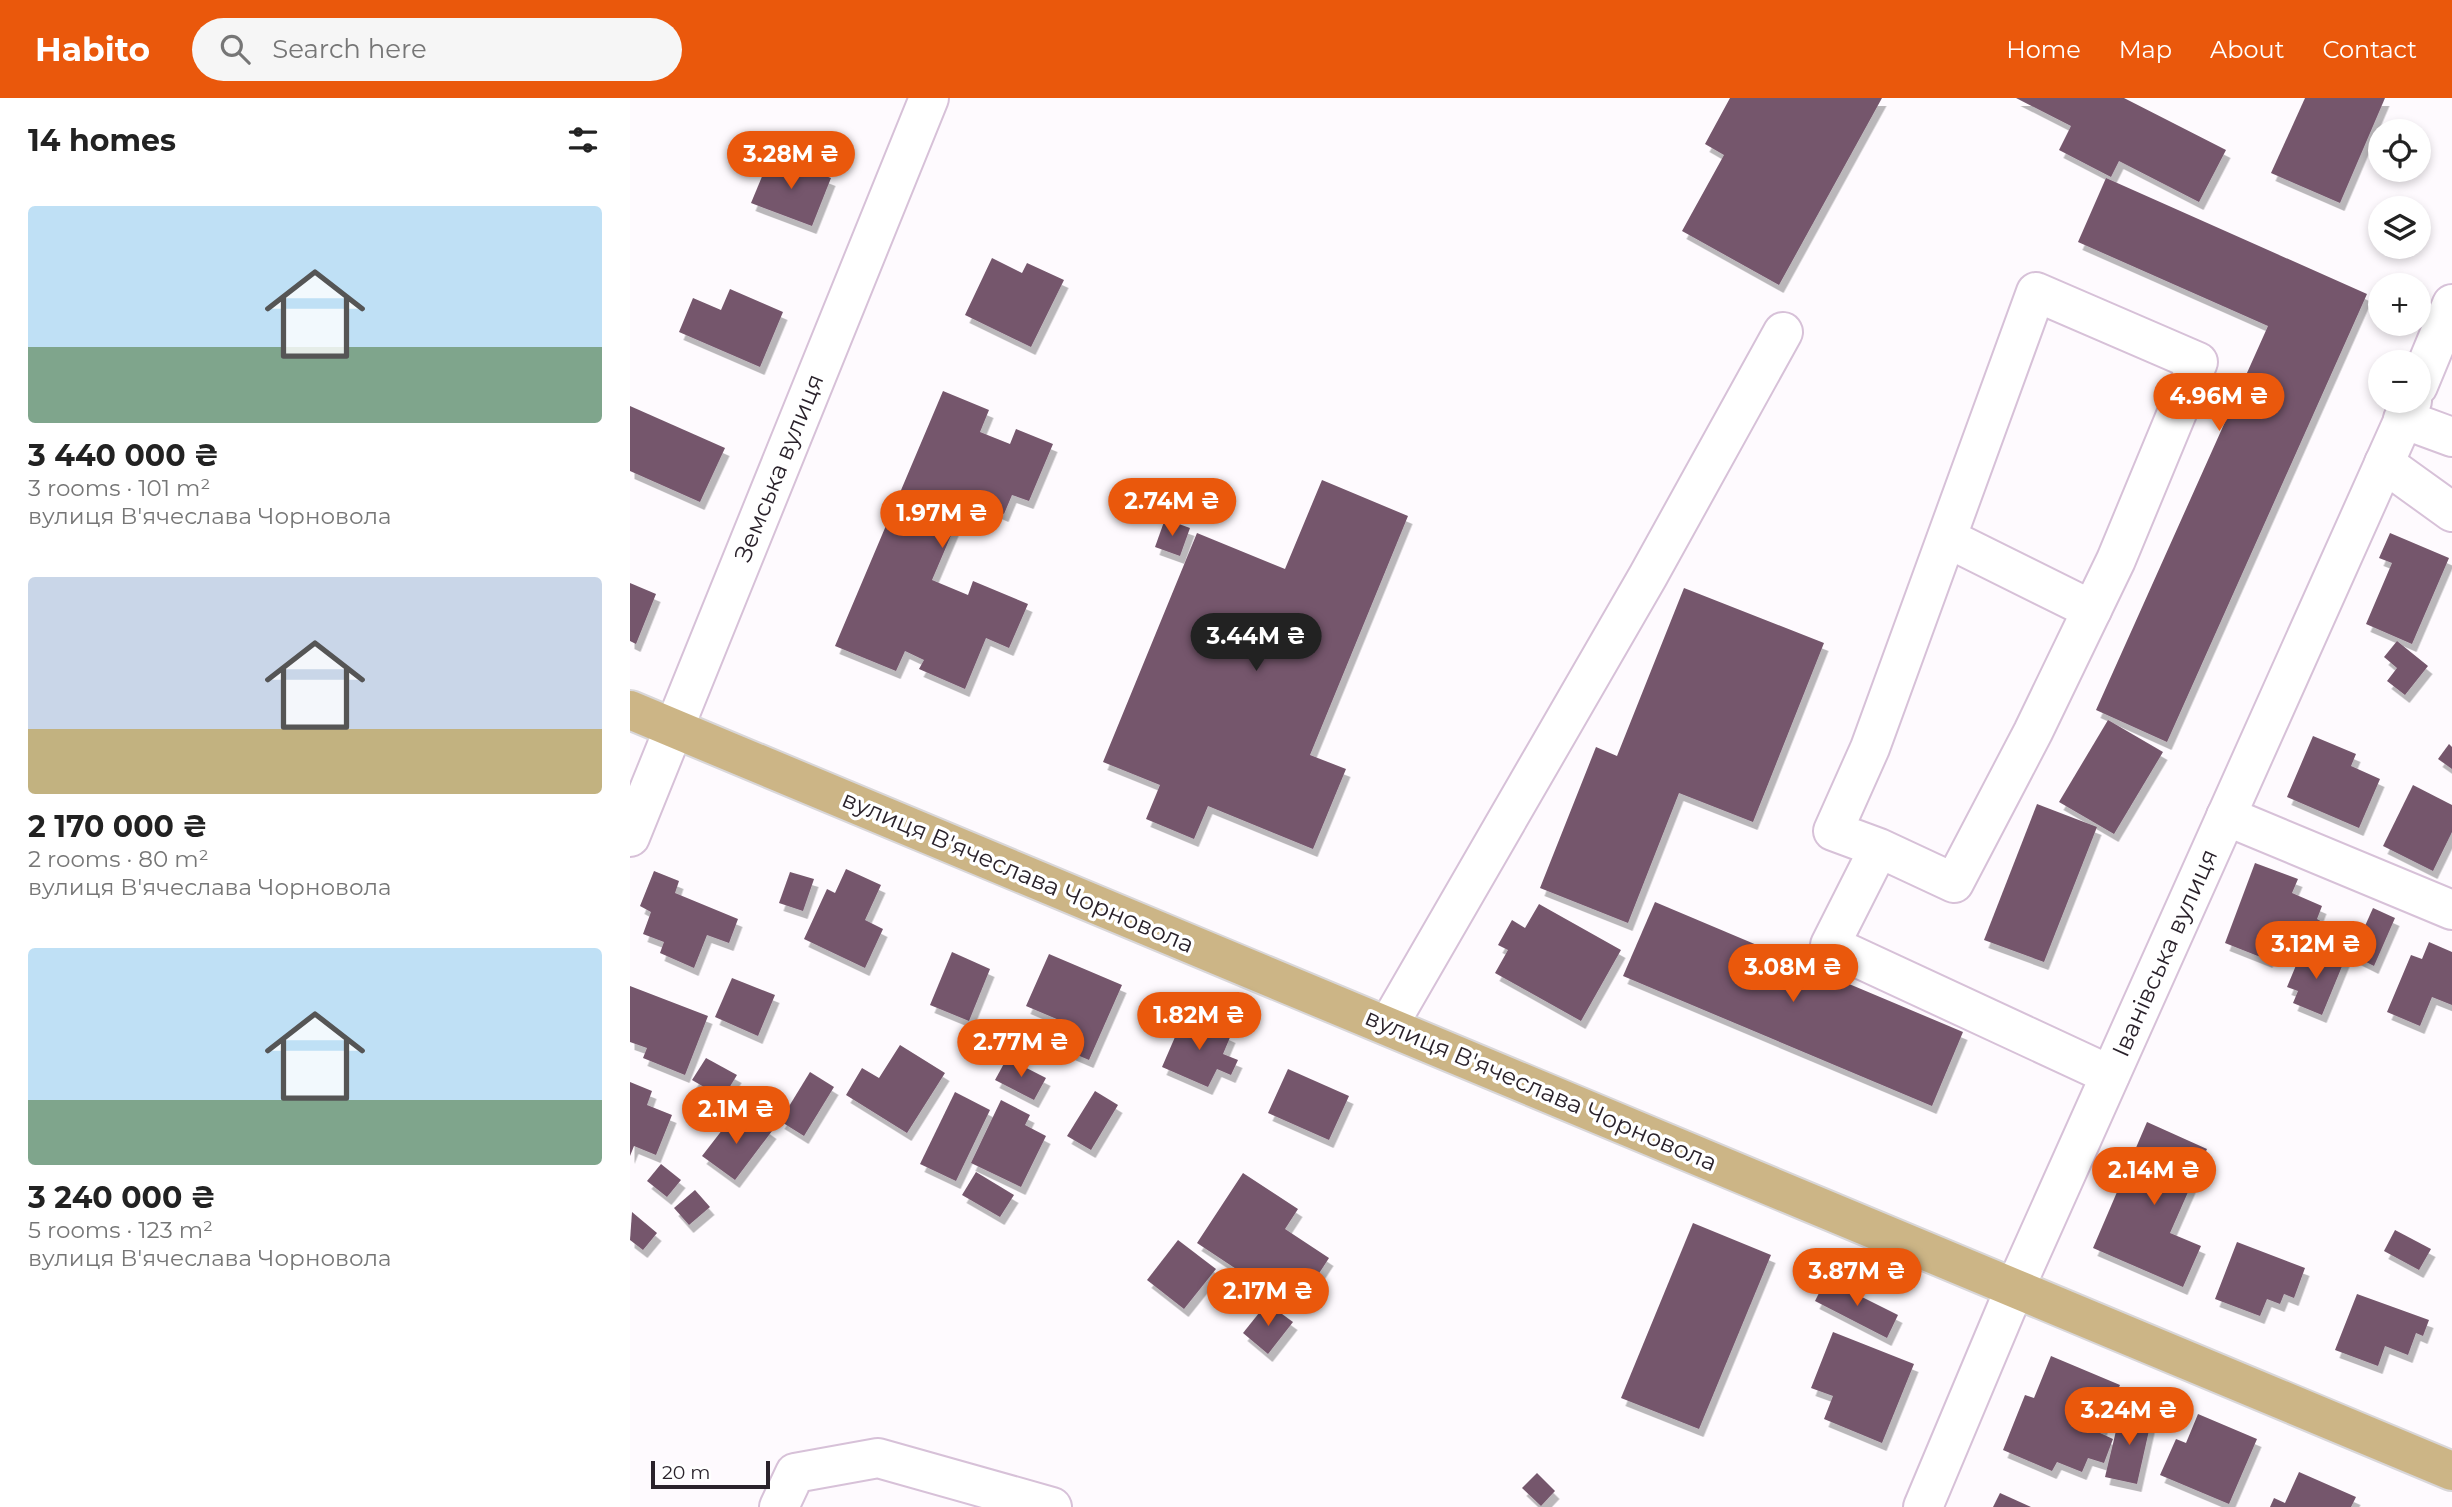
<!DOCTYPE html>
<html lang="en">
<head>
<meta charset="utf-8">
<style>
	:root { --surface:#fff; --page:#f6f6f6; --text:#222; --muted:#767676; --accent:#ea580c }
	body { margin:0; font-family:Montserrat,sans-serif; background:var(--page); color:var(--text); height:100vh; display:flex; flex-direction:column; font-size:26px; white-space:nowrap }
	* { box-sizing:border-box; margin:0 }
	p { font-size:23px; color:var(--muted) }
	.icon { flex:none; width:38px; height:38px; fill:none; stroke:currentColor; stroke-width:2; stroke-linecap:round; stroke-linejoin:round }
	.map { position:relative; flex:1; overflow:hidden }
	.details { display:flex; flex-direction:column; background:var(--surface); width:630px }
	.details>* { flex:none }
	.tools { position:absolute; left:1738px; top:21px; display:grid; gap:14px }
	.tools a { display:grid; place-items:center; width:63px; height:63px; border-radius:50%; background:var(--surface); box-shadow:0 4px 10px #0003; font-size:35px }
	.scale { position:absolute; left:21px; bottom:18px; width:119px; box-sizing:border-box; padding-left:7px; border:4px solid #2a222b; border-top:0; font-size:19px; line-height:24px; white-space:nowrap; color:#2a222b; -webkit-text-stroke:5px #fff; paint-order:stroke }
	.price { position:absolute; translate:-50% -60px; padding:0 16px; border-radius:24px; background:var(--accent); color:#fff; font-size:23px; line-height:46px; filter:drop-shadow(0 2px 4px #0008) }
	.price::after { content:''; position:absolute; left:50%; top:42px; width:21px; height:16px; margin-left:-10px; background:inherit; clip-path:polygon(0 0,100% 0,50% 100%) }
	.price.current { background:#222; color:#fff }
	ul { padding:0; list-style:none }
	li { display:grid; align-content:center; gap:14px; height:371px; padding:0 28px }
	li span { display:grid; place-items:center; height:217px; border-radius:7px; color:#555 }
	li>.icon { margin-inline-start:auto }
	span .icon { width:126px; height:126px; fill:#fffc; stroke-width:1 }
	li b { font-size:30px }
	h2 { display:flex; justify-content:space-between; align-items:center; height:84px; padding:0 28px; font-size:30px }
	header { display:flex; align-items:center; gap:42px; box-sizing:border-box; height:98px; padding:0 35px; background:var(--accent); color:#fff }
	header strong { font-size:33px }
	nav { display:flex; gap:38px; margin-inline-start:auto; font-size:24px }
	.search { width:490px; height:63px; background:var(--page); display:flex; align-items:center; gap:18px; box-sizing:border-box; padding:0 24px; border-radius:38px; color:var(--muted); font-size:26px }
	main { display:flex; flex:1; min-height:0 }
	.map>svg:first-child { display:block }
</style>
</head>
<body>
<header>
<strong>Habito</strong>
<div class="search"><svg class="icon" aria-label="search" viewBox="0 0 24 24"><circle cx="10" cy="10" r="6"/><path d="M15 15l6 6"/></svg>Search here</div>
<nav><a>Home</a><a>Map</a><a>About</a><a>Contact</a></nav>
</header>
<main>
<section class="details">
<h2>14 homes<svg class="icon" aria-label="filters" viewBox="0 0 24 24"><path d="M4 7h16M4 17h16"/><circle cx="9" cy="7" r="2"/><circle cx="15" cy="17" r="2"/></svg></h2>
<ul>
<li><span style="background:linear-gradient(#bfe0f5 65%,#7fa58c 0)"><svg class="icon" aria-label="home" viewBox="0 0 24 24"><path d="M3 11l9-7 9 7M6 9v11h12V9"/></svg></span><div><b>3 440 000 ₴</b><p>3 rooms · 101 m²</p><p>вулиця В'ячеслава Чорновола</p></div></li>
<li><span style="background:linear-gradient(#c9d6e8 70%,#c2b280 0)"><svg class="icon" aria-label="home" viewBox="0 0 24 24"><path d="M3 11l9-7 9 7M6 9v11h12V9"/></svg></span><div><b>2 170 000 ₴</b><p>2 rooms · 80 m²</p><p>вулиця В'ячеслава Чорновола</p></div></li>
<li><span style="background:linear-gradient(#bfe0f5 70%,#7fa58c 0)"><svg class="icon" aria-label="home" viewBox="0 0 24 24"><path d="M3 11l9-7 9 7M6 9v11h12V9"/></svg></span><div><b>3 240 000 ₴</b><p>5 rooms · 123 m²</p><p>вулиця В'ячеслава Чорновола</p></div></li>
</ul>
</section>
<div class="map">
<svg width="1822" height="1409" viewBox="0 0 1822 1409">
	<defs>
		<filter id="shadow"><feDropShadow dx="4.5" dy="8" stdDeviation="0" flood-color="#0004"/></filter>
	</defs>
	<rect width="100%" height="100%" fill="#fefafe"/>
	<g fill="#75576c" filter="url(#shadow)">
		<path d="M1100,0H1252L1149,187L1052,133L1094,57L1075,46Z"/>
		<path d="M1386,0H1494L1596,52L1569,104L1489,63L1481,79L1429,52L1441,28Z"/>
		<path d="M1675,0H1755L1710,105L1641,75Z"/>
		<path d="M141,57L201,80L182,128L121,105Z"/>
		<path d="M1476,80L1737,196L1537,644L1466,612L1638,228L1448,144Z"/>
		<path d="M362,160L392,175L397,165L434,182L401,249L335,217Z"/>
		<path d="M100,191L153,214L130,269L49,234L63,200L91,212Z"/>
		<path d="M313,293L359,312L350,334L380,346L386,331L423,346L399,403L382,397L374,416L337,400L302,482L338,497L343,483L398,506L379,550L356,540L335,591L289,571L294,562L275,553L266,573L205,548Z"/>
		<path d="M0,308L95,350L70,404L0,373Z"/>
		<path d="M692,382L778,418L680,657L716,671L683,751L578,708L564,741L516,721L530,687L473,664L567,435L655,471Z"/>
		<path d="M535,421L560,430L550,458L525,449Z"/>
		<path d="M1760,435L1819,460L1782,546L1736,526L1762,465L1749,460Z"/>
		<path d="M0,485L26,496L6,546L0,543Z"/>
		<path d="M1054,490L1194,545L1123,724L1049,695L998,825L910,790L966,649L987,658Z"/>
		<path d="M1767,543L1798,568L1775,597L1757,583L1767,570L1754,559Z"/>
		<path d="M1478,622L1533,654L1484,736L1429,704Z"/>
		<path d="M1683,638L1726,656L1721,668L1750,681L1729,730L1657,699Z"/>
		<path d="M1819,646L1822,649V671L1808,661Z"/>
		<path d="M1783,687L1822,707V734L1803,773L1753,748Z"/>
		<path d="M1407,706L1467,729L1414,864L1354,842Z"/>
		<path d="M1625,765L1668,781L1662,795L1692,808L1687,821L1696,826L1688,843L1676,841L1668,860L1642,850L1638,862L1595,845Z"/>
		<path d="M216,771L251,787L235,822L253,831L235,870L174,841L197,791L205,795Z"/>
		<path d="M24,773L49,783L45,795L108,821L99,845L77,837L64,870L30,855L34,844L13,836L21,814L10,808Z"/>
		<path d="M160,774L184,781L173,813L149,805Z"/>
		<path d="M1025,804L1333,934L1302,1008L993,878Z"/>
		<path d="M909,806L991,852L951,923L865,875L878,852L868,847L882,822L895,830Z"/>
		<path d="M1743,810L1765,820L1744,868L1722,857Z"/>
		<path d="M1799,844L1822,854V907L1802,899L1790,928L1757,914L1781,857L1792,861Z"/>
		<path d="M1690,851L1715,861L1692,917L1663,905L1668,893L1657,889L1667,865L1681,870Z"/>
		<path d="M322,854L360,871L339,923L300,907Z"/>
		<path d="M419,856L492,887L459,962L419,945L429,922L396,908Z"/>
		<path d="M102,880L145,897L128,938L85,919Z"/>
		<path d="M0,888L78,918L55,977L13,960L17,950L0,944Z"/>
		<path d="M555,916L601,937L593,956L608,962L601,977L587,971L578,989L532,969Z"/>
		<path d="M270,947L315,975L277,1035L216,997L232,970L249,980Z"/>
		<path d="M76,960L107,977L93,1000L62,982Z"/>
		<path d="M377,960L416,980L404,1002L365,982Z"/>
		<path d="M658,971L719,998L699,1042L638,1015Z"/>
		<path d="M180,974L204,989L174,1038L150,1023Z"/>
		<path d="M0,984L22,993L17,1007L42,1017L26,1057L4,1048L0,1058Z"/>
		<path d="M465,993L488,1007L461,1052L437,1038Z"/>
		<path d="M325,994L360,1012L326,1083L290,1066Z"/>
		<path d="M371,1002L400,1017L395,1027L416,1038L391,1089L341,1065Z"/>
		<path d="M103,1018L120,1031L127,1022L142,1033L105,1082L72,1058Z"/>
		<path d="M1517,1024L1577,1051L1540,1135L1571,1148L1553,1189L1463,1150Z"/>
		<path d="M31,1066L51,1082L37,1099L17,1083Z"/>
		<path d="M346,1074L384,1097L370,1119L332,1097Z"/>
		<path d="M613,1075L668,1111L655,1131L699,1160L675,1197L668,1192L659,1206L567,1145Z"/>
		<path d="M65,1092L80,1109L59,1127L44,1110Z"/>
		<path d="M2,1114L27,1135L13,1152L0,1142Z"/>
		<path d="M1063,1125L1141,1157L1069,1331L991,1300Z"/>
		<path d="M1765,1132L1801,1151L1789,1172L1754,1153Z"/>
		<path d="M548,1142L586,1171L554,1211L517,1182Z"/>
		<path d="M1607,1144L1675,1170L1664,1200L1654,1196L1650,1206L1637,1201L1630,1218L1585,1201Z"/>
		<path d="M1196,1181L1268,1217L1257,1240L1185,1203Z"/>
		<path d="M1727,1196L1799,1222L1793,1238L1786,1235L1778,1257L1755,1248L1748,1268L1705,1252Z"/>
		<path d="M637,1205L663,1224L638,1256L613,1235Z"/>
		<path d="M1203,1234L1284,1266L1252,1345L1194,1321L1203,1298L1181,1290Z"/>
		<path d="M1421,1258L1490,1287L1470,1335L1483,1341L1474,1365L1458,1360L1452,1374L1427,1364L1422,1373L1373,1352L1395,1297L1404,1300Z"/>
		<path d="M1491,1312L1522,1319L1507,1386L1475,1379Z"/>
		<path d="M1568,1316L1627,1341L1599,1406L1530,1377L1546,1341L1556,1345Z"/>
		<path d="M1669,1374L1726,1399L1721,1409H1640L1644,1400L1655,1405Z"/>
		<path d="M907,1375L925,1393L911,1408L892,1390Z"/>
		<path d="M1370,1395L1401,1409H1363Z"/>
	</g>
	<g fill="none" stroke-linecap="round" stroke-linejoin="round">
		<defs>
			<g id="minor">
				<path d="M1788,288L1822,206"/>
				<path d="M1773,321L1822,339"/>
				<path d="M1754,365L1822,414"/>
				<path d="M1317,440L1462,512"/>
				<path d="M1596,718L1822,812"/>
				<path d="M0,739L299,0"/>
				<path d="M1249,750L1203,733L1240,650L1406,194L1568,264L1486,462L1403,634L1324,785L1249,750L1200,847L1480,977"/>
				<path d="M758,928L1018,478L1153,234"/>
				<path d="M149,1409L165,1375L248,1360L422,1409"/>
				<path d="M1293,1409L1385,1190L1782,303"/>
			</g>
			<path id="major" d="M0,612L1822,1373"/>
		</defs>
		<use href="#minor" stroke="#d7c1d8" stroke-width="42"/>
		<use href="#major" stroke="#d9d7d9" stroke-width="42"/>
		<use href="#minor" stroke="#fff" stroke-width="38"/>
		<use href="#major" stroke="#ccb586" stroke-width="38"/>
	</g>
	<g text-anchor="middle" stroke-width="7" stroke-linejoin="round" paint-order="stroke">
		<g font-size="24" fill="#2a222b" stroke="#fff">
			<text transform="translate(149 370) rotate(-68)" y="8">Земська вулиця</text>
			<text transform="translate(388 774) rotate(23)" y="8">вулиця В'ячеслава Чорновола</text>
			<text transform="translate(1535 855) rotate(-66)" y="8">Іванівська вулиця</text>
			<text transform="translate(911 992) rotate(23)" y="8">вулиця В'ячеслава Чорновола</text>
		</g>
	</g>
</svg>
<div class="tools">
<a><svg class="icon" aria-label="locate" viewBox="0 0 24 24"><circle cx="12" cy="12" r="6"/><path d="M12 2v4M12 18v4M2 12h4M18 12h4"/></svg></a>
<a><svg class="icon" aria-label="layers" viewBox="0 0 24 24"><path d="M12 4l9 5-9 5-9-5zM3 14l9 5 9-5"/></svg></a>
<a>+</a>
<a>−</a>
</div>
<div class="scale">20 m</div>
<b class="price" style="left:161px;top:93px">3.28M ₴</b>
<b class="price" style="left:1589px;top:335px">4.96M ₴</b>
<b class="price" style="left:542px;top:440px">2.74M ₴</b>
<b class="price" style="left:312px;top:452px">1.97M ₴</b>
<b class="price current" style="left:626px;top:575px">3.44M ₴</b>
<b class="price" style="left:1686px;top:883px">3.12M ₴</b>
<b class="price" style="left:1163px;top:906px">3.08M ₴</b>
<b class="price" style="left:569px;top:954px">1.82M ₴</b>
<b class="price" style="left:391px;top:981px">2.77M ₴</b>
<b class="price" style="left:106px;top:1048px">2.1M ₴</b>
<b class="price" style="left:1524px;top:1109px">2.14M ₴</b>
<b class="price" style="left:1227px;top:1210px">3.87M ₴</b>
<b class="price" style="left:638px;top:1230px">2.17M ₴</b>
<b class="price" style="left:1499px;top:1349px">3.24M ₴</b>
</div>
</main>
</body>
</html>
